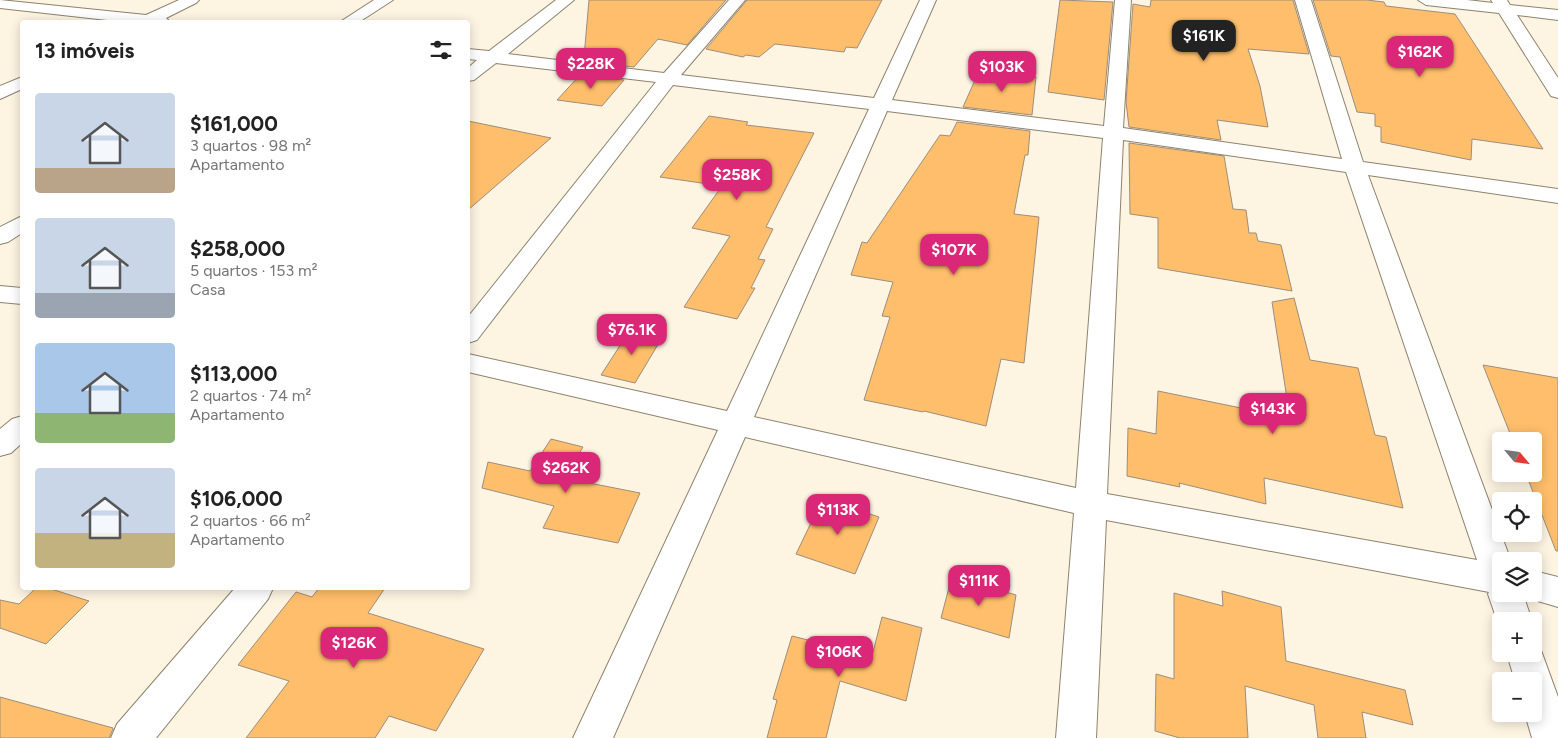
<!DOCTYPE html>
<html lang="pt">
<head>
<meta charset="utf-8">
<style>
	:root { --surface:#fff; --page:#f2f2f2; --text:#222; --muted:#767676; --accent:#db2777 }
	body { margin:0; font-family:Figtree,sans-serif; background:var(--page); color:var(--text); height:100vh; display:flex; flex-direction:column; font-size:19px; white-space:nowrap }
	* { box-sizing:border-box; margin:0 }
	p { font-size:16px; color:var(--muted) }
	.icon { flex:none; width:28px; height:28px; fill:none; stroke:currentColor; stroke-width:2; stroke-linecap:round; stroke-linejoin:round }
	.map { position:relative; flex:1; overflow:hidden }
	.sheet { position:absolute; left:20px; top:20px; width:450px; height:570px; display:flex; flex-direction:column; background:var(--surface); border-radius:5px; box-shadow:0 2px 12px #0003 }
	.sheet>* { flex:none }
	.needle { width:32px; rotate:119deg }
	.tools { position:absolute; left:1492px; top:432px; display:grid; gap:10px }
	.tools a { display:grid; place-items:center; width:50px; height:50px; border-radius:5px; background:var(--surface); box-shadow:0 2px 12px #0003; font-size:25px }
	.price { position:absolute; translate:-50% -42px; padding:0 11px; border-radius:10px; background:var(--accent); color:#fff; font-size:16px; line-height:32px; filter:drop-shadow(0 1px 2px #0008) }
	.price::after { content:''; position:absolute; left:50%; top:30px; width:15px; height:11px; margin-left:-8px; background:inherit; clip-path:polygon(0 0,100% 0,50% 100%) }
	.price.selected { background:#222; color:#fff }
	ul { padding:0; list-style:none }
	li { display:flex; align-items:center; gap:15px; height:125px; padding:0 15px }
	li span { display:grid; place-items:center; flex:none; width:140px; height:100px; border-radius:5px; color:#555 }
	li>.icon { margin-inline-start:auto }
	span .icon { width:60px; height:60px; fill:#fffc; stroke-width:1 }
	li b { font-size:21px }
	h2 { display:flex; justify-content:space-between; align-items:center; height:60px; padding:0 15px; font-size:21px }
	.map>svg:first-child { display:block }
</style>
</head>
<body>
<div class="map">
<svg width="1558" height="738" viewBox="0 0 1558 738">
	<rect width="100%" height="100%" fill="#fef4e2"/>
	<g fill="#ffbe6b" stroke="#9d8d7b">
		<path d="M589,0H726L687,45L658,39L634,67L592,62L595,59L584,57Z"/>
		<path d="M747,0H882L857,48L846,47L844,52L775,44L759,57L746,55L743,57L706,49Z"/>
		<path d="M1060,0L1113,2L1104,100L1048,92Z"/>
		<path d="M1151,0H1293L1309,54L1248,49L1260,86L1268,127L1217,120L1221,140L1129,127L1126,102L1133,4L1150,7Z"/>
		<path d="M1313,0H1367L1384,2L1386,6L1455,14L1543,149L1472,139L1471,160L1381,142V127L1375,126V114L1357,112L1340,57L1331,56Z"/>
		<path d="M980,69L1036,77L1032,115L963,107Z"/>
		<path d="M580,75L624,80L602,106L557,100Z"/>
		<path d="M709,116L748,122L746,125L814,133L766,227L773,229L758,259L765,260L751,288H755L737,319L684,307L730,236L692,228L722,186L660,177Z"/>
		<path d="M468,121L551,138L468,210Z"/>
		<path d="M957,122L1030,131L1028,155H1025L1014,214L1039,217L1024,363L1001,359L986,426L924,411L923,412L864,400L890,317L882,316L893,282L851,275L862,242L867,243L940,135L950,136Z"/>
		<path d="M1129,143L1224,156L1233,209L1246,210L1249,233H1256L1258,241L1281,245L1292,291L1158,268V218L1130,214Z"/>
		<path d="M1294,298L1310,360L1358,368L1375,435L1386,437L1403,508L1264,478L1266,504L1179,483L1180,487L1127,476L1128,428L1156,434L1158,391L1290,418L1272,302Z"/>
		<path d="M630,330L663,336L635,383L601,375Z"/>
		<path d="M1483,365L1558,378V551H1556L1526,474H1534V441H1513Z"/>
		<path d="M551,439L583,447L564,478L640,493L618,543L543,528L554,506L482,488L488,462L530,471Z"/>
		<path d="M823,498L879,517L855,574L796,554Z"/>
		<path d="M952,576L1016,595L1009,638L941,618Z"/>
		<path d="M36,588H48L89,601L46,644L0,628V600L19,604Z"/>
		<path d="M319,588H385L368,613L484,649L436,731L389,716L375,738H246L289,681L238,665L296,592L312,597Z"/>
		<path d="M1222,591L1281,607L1286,661L1405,690L1413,725L1362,712L1366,738H1318L1314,705L1245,686L1248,738H1180L1155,731L1156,674L1174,679V593L1223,606Z"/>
		<path d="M882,617L922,628L906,701L840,681L826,738H767L777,700L773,699L792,636L872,656Z"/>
		<path d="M0,697L113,728V729L109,738H0Z"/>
	</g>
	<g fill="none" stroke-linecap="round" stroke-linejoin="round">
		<defs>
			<g id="street">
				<path d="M0,0L146,15L179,0H199L196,3L166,18L170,22H125L0,8Z"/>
				<path d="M374,0H393L359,22H340Z"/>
				<path d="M556,0H574L508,54L664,73L729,0H745L681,75L874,98L920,0H936L892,100L1104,126L1115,0H1131L1123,128L1342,159L1295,0H1311L1363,162L1558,189V203L1368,175L1511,561H1501V594H1534V571L1558,577V607L1524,597L1532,621H1501V632L1488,594L1489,592L1106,520L1096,738H1056L1074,513L745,437L613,738H573L718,430L468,372V354L727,411L869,109L673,85L477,340L468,343V317L656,82L496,63L474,80L468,81V68L477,60L468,59V49L489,51ZM887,111L1103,138L1076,488L754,417ZM1123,140L1346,172L1477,560L1107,494Z"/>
				<path d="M1418,0H1467L1493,3L1491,0H1507L1510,5L1558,10V20L1517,15L1558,78V98L1551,96L1499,13L1426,5Z"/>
				<path d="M22,77V89L0,99V86Z"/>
				<path d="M22,216V233L8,242L0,244V227Z"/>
				<path d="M0,286L22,288V304L0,302Z"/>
				<path d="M22,416V443L11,453L0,456V429L12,419Z"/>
				<path d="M235,588H273L268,599L156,738H111L117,724Z"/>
				<path d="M1534,640L1538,642L1558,697V738H1532L1525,714H1534V681H1515L1507,654H1534Z"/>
			</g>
		</defs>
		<use href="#street" stroke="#8d826d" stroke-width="2"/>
		<use href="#street" fill="#fff" fill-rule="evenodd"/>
	</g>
</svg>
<div class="tools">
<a><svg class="needle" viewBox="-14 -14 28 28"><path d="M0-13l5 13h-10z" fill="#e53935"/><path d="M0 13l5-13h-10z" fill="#767676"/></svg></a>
<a><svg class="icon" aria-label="locate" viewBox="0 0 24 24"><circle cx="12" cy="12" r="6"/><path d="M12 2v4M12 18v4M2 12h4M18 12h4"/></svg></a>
<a><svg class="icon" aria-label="layers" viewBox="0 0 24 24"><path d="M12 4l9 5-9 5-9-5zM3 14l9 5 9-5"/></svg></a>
<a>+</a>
<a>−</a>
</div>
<b class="price selected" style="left:1204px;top:62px">$161K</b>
<b class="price" style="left:1420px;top:78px">$162K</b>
<b class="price" style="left:591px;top:90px">$228K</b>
<b class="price" style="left:1002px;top:93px">$103K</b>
<b class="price" style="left:737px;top:201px">$258K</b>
<b class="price" style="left:954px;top:276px">$107K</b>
<b class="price" style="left:632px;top:356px">$76.1K</b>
<b class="price" style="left:1273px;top:435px">$143K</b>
<b class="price" style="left:566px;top:494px">$262K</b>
<b class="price" style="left:838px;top:536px">$113K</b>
<b class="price" style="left:979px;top:607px">$111K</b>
<b class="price" style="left:354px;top:669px">$126K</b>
<b class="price" style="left:839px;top:678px">$106K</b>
<section class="sheet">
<h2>13 imóveis<svg class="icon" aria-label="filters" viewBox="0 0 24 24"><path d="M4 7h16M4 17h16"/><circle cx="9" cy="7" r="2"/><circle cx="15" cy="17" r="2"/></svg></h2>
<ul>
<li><span style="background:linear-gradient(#c9d6e8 75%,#b9a48a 0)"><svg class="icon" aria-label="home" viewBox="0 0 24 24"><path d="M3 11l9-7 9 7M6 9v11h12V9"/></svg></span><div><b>$161,000</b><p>3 quartos · 98 m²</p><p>Apartamento</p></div></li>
<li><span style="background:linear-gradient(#c9d6e8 75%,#9aa5b1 0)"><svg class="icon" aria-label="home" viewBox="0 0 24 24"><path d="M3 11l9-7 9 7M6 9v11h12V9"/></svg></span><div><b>$258,000</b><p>5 quartos · 153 m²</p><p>Casa</p></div></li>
<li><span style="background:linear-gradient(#a9c7e8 70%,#8fb573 0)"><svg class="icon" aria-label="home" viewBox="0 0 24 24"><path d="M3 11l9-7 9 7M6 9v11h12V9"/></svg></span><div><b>$113,000</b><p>2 quartos · 74 m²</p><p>Apartamento</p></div></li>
<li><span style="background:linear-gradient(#c9d6e8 65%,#c2b280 0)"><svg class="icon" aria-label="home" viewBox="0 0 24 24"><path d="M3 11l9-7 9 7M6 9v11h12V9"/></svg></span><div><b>$106,000</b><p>2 quartos · 66 m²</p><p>Apartamento</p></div></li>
</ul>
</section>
</div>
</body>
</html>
